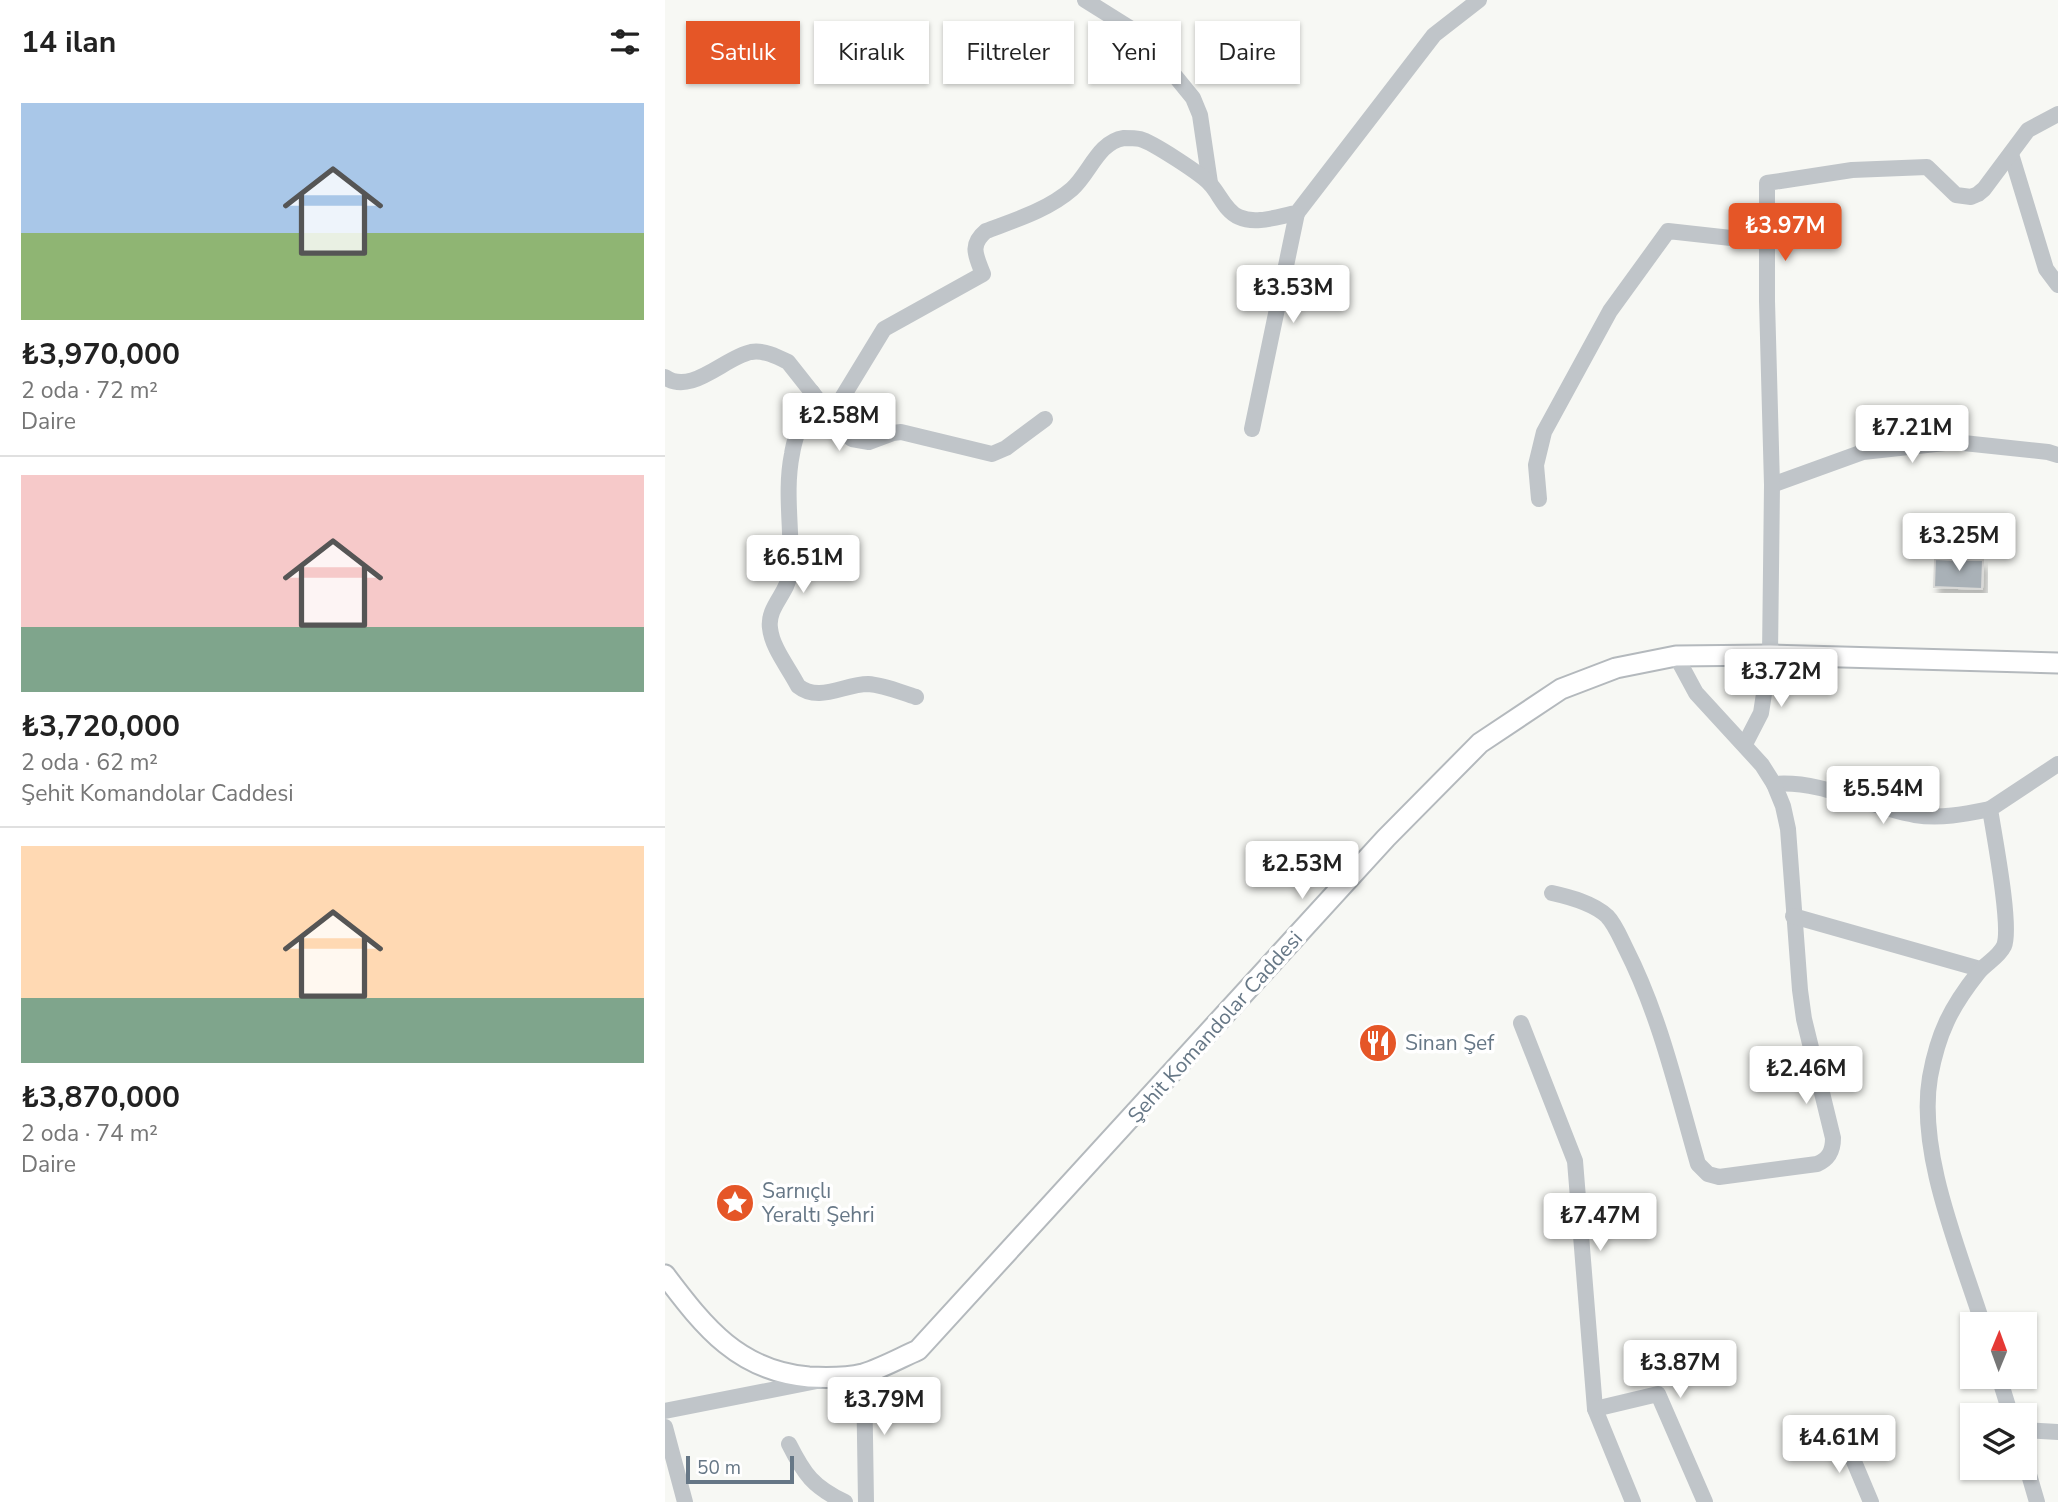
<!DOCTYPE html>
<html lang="tr">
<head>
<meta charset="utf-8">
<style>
	:root { --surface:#fff; --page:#f2f2f2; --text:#222; --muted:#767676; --line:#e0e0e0; --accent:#e55627 }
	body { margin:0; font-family:"Nunito Sans",sans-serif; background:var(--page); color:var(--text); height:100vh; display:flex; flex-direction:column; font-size:26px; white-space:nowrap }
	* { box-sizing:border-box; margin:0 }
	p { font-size:23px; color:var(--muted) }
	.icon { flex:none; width:38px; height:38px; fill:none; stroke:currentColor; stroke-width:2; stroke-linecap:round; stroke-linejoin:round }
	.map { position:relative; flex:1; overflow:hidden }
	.side { display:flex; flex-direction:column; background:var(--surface); width:665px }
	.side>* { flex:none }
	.top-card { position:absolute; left:21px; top:21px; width:665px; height:63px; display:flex; gap:14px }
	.needle { width:46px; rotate:1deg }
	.tools { position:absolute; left:1295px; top:1312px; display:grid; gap:14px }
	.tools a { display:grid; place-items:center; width:77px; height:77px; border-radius:0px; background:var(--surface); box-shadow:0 2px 5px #0004; font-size:35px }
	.scale { position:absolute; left:21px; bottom:18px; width:108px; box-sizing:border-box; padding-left:7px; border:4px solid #667786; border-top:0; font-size:19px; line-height:24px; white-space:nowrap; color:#667786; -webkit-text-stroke:5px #fff; paint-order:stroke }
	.price { position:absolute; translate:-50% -60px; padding:0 16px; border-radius:7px; background:#fff; color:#222; font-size:23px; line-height:46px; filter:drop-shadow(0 2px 4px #0008) }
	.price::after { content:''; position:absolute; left:50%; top:42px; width:21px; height:16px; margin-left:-10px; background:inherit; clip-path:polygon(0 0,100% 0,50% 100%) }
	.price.on { background:var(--accent); color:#fff }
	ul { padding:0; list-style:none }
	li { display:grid; align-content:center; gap:14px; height:371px; padding:0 21px }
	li+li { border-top:2px solid var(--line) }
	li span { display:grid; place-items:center; height:217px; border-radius:0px; color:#555 }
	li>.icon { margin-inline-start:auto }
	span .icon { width:126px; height:126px; fill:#fffc; stroke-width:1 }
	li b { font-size:30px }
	h2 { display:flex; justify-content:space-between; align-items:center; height:84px; padding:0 21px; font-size:30px }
	.chip { padding:0 24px; border-radius:0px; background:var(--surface); box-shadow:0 2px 5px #0004; font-size:24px; line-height:63px }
	.chip.on { background:var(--accent); color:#fff }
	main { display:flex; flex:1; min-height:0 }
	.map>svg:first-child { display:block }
</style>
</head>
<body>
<main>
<section class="side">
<h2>14 ilan<svg class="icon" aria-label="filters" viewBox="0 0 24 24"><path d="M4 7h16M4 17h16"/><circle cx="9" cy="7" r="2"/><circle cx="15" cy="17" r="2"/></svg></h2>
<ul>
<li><span style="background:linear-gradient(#a9c7e8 60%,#8fb573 0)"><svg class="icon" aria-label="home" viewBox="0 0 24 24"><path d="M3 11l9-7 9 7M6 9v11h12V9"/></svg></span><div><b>₺3,970,000</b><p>2 oda · 72 m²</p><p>Daire</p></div></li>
<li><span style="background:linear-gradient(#f6c9c9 70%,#7fa58c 0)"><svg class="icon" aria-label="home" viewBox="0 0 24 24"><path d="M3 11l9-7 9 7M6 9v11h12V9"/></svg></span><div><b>₺3,720,000</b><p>2 oda · 62 m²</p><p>Şehit Komandolar Caddesi</p></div></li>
<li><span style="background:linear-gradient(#ffd9b3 70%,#7fa58c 0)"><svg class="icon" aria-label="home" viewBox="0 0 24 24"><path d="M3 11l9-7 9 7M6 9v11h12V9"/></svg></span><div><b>₺3,870,000</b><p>2 oda · 74 m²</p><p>Daire</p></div></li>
</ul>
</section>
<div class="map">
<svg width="1393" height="1502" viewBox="0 0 1393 1502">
	<defs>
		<filter id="shadow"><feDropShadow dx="4.5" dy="8" stdDeviation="3.5" flood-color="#0004"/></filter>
	</defs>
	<rect width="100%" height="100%" fill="#f7f8f4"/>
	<path fill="#a9b1b7" stroke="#d9d9d7" stroke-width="2" filter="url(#shadow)" d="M1286,554L1303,555V560H1318L1317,589L1269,587L1270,559L1286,560Z"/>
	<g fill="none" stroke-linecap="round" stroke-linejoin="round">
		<defs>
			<path id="major" d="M0,1275C40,1328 74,1371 144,1377C163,1378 181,1378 198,1374C217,1368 235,1358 253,1350L721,838L815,743L896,689L951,668L1011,656L1105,655L1393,663"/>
		</defs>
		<use href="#major" stroke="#b4b9bd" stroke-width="23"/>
		<g stroke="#c0c5c9" stroke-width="16">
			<path d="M420,0L468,30L484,44L528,98L535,115L545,183"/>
			<path d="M1346,154L1381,269L1393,285"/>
			<path d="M0,377C26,396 60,357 86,352C99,350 111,356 123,362L180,434L187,439L204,442L228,433L236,432L327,454L341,448L380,419"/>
			<path d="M147,392C140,412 130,433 127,454C119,493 128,534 125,573C123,593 102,607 105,628C107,648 124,668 133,686C154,703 179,684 203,684C219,685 235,692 251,697"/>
			<path d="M166,416L219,329L318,274C311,256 304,245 321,231C350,220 383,210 407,189C425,173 433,142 459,138C464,138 470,138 475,139C487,142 538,175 546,185C555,195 561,212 574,217C591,225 614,216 632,213L769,35L814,0"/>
			<path d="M587,429L632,213"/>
			<path d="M1107,485L1198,452L1289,442L1383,452L1393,455"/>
			<path d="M874,499L871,465L879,432L945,311L1003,231L1102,242"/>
			<path d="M1080,744L1096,713L1105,655L1107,485L1102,301V183L1187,170L1262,167L1291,195L1306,197L1313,194L1319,189L1363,130L1393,114"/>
			<path d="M1109,784C1159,780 1202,807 1250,815C1276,819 1300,814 1325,809"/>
			<path d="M887,893C905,897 928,903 942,916C950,924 956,939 961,949C995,1016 1012,1091 1033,1164L1043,1174L1054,1177L1152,1164C1164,1159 1168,1151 1168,1138L1139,1019L1135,990L1123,829L1118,806L1109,784L1097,765L1031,693L1011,656"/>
			<path d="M1128,916L1315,969"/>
			<path d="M856,1023L910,1161L930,1409L968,1502"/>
			<path d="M1318,1325C1295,1252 1252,1153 1265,1077C1273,1033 1286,1007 1313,973C1321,963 1333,958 1339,946C1347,927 1329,835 1325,809L1393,764"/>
			<path d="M199,1373L201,1502"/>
			<path d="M1334,1377L1346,1416"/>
			<path d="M930,1409L993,1394L1040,1502"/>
			<path d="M0,1411L152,1381"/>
			<path d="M0,1427L20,1502"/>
			<path d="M1360,1430L1393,1432"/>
			<path d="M1177,1433L1206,1502"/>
			<path d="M124,1444C139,1474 148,1487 180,1502"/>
			<path d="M1360,1461L1372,1502"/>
		</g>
		<use href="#major" stroke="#fff" stroke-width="19"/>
	</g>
	<defs>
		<symbol id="restaurant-disc" viewBox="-11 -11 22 22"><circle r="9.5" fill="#e55627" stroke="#fff"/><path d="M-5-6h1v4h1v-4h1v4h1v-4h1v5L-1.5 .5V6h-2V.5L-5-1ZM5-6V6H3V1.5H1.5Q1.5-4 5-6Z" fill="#fff"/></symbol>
		<symbol id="sight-disc" viewBox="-11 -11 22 22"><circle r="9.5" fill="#e55627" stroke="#fff"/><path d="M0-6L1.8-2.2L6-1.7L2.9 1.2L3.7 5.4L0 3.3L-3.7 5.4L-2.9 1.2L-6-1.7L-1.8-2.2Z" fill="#fff"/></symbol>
	</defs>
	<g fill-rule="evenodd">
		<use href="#restaurant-disc" x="691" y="1021" width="44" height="44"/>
		<use href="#sight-disc" x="48" y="1181" width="44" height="44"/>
	</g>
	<g text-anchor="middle" stroke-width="7" stroke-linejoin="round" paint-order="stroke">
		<g font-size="21" fill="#667786" stroke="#fff">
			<text transform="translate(550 1027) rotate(-48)" y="7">Şehit Komandolar Caddesi</text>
		</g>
		<g font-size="21" fill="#667786" stroke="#fff" text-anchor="start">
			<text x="740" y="1050">Sinan Şef</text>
			<text x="97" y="1198">Sarnıçlı<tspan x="97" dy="24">Yeraltı Şehri</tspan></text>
		</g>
	</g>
</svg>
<div class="tools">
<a><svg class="needle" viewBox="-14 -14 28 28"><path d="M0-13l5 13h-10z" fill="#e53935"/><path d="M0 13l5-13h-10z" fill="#767676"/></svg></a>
<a><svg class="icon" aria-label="layers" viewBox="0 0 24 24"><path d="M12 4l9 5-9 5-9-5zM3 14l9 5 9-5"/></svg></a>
</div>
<div class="scale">50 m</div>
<b class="price on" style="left:1120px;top:263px">₺3.97M</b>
<b class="price" style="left:628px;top:325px">₺3.53M</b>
<b class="price" style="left:174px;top:453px">₺2.58M</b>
<b class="price" style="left:1247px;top:465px">₺7.21M</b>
<b class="price" style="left:1294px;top:573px">₺3.25M</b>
<b class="price" style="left:138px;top:595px">₺6.51M</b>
<b class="price" style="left:1116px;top:709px">₺3.72M</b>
<b class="price" style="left:1218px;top:826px">₺5.54M</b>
<b class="price" style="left:637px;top:901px">₺2.53M</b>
<b class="price" style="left:1141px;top:1106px">₺2.46M</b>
<b class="price" style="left:935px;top:1253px">₺7.47M</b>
<b class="price" style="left:1015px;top:1400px">₺3.87M</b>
<b class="price" style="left:219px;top:1437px">₺3.79M</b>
<b class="price" style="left:1174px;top:1475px">₺4.61M</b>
<div class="top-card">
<a class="chip on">Satılık</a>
<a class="chip">Kiralık</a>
<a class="chip">Filtreler</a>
<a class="chip">Yeni</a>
<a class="chip">Daire</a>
</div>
</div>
</main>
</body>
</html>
